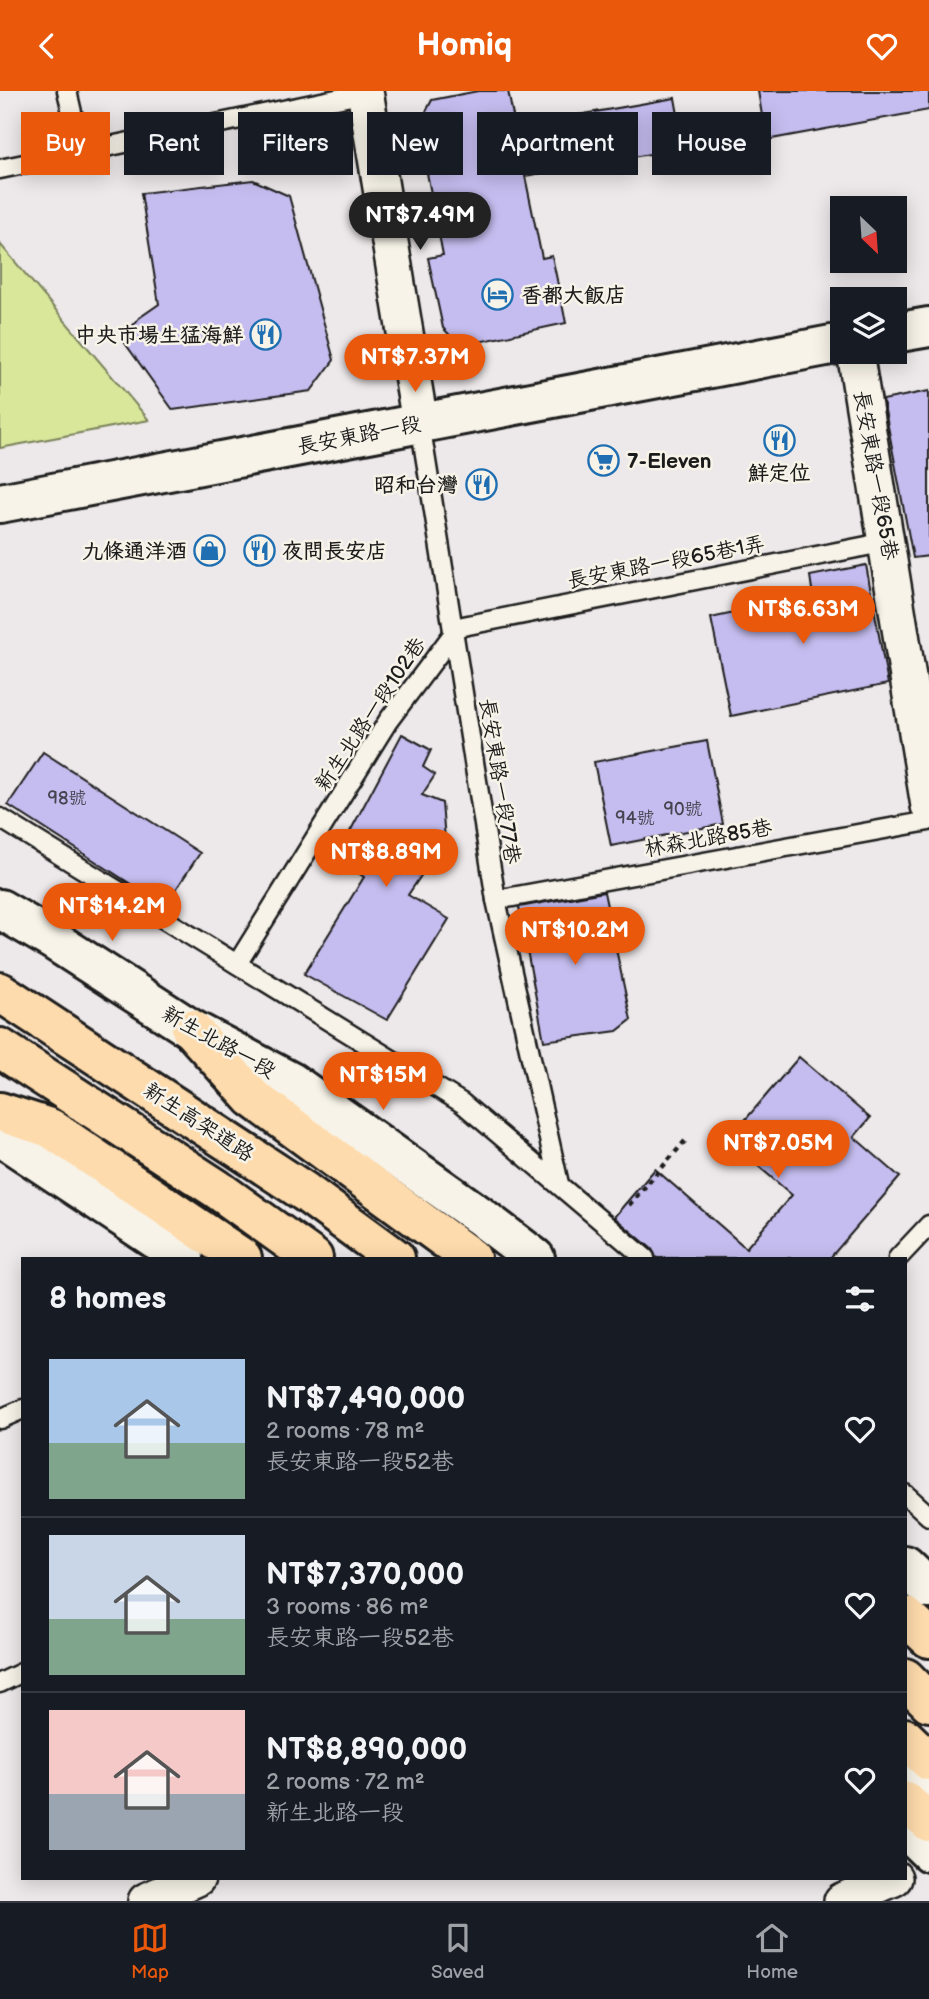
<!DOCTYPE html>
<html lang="en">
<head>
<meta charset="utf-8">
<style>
	:root { --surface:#171b24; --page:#242831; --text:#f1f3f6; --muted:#9ea1a6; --line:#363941; --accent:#ea580c }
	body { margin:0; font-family:"Balsamiq Sans","LXGW WenKai TC",sans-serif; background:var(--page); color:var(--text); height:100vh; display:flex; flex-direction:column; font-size:26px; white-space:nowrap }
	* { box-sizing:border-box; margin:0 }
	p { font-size:23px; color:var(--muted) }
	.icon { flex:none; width:38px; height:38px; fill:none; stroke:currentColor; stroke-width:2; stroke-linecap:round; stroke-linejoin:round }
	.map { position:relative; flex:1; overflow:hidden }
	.details { position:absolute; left:21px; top:1166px; width:886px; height:623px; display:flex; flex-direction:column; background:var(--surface); border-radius:0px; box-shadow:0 4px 18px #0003 }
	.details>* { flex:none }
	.banner { position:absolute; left:21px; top:21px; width:887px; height:63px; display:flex; gap:14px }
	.needle { width:46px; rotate:155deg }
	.fabs { position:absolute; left:830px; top:105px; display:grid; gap:14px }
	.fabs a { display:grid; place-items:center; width:77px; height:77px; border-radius:0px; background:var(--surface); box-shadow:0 4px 18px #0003; font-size:35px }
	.price { position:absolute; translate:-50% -60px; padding:0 16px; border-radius:24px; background:var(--accent); color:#fff; font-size:23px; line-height:46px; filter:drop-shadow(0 2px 4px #0008) }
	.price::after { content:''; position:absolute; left:50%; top:42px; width:21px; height:16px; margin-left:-10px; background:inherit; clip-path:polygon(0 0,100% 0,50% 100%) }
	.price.on { background:#222; color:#fff }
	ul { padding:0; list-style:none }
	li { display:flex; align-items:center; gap:21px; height:175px; padding:0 28px }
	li+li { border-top:2px solid var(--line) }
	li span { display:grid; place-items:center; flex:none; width:196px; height:140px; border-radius:0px; color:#555 }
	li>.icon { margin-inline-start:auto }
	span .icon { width:84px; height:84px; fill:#fffc; stroke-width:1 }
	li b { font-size:30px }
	h2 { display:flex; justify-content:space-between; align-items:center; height:84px; padding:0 28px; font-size:30px }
	.pill { padding:0 24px; border-radius:0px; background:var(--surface); box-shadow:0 4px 18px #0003; font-size:24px; line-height:63px }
	.pill.on { background:var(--accent); color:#fff }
	header { display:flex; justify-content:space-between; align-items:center; height:91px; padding:0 28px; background:var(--accent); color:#fff; font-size:32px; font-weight:700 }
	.menu { display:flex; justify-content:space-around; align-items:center; height:98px; border-top:2px solid var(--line); background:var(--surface); font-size:19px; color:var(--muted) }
	.menu a { display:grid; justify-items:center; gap:4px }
	.menu .on { color:var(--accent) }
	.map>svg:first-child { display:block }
</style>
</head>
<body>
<header><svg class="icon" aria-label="back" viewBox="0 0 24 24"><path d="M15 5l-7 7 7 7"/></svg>Homiq<svg class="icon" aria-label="heart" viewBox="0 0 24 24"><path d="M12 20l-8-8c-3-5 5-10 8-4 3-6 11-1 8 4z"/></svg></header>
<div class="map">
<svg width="929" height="1810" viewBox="0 0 929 1810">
	<rect width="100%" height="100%" fill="#ede8e9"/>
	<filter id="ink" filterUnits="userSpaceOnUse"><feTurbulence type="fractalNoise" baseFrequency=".0143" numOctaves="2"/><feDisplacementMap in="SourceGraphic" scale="14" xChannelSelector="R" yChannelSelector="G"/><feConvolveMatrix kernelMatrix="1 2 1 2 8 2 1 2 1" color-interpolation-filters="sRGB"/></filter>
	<g filter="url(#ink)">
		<path fill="#d8e79a" stroke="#7a825b" stroke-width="2" d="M0,153L149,329L0,357Z"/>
		<g fill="#c5bdef" stroke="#1c1c1c" stroke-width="2">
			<path d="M478,0H508L515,35L675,7L684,57L525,85L542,167L552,165L566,232L460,255L443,237L428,167L443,164L418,36L432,9Z"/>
			<path d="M758,0H929V19L766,49Z"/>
			<path d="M253,89L289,105L334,269L311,300L173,319L122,248L139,227L159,213L141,102Z"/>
			<path d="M929,300V465L913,467L883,309Z"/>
			<path d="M866,474L888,593L731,625L711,527L813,505L810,485Z"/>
			<path d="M402,643L431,659L423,676L435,684L422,704L442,712L445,749L408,804L449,828L387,929L304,883L364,786L336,767Z"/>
			<path d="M707,650L723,733L611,755L594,671Z"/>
			<path d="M43,661L200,762L165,815L8,714Z"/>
			<path d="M604,801L631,929L617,940L544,950L519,816Z"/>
			<path d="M799,966L870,1027L854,1046L900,1086L830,1167H656L652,1158L614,1126L655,1078L746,1157L792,1104L728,1049Z"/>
		</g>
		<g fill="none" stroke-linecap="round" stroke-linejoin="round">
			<defs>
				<g id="service">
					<path d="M67,0L81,60"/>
					<path d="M0,78L370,1"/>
					<path d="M420,332L496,809L559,1093"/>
					<path d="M453,537L887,451"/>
					<path d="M0,727L462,1012L645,1167"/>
					<path d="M496,809L929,730"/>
					<path d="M237,873L388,630L454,542"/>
					<path d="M898,1167L929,1134"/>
					<path d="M0,1328L23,1318"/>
					<path d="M905,1403L929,1425"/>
					<path d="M0,1592L23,1581"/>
				</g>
				<g id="minor">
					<path d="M365,0L420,332"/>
					<path d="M855,261L929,715"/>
					<path d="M146,1810L197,1787"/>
					<path d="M842,1810L894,1787"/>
				</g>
				<g id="tertiary">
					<path d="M894,242L929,236"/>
					<path d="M0,412L842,252"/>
					<path d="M0,818L53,849L191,938L291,991L480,1125L535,1167"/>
					<path d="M0,1045L184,1167"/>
					<path d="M905,1475L929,1498"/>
					<path d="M905,1692L914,1701L929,1697"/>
					<path d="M905,1738L929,1761"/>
				</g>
				<g id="trunk">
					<path d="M0,901L305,1101L395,1167"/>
					<path d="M191,938L253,1007L471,1167"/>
					<path d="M0,957L217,1098L313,1167"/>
					<path d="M0,1021L50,1037L242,1167"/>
					<path d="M905,1525L929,1547"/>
					<path d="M905,1587L929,1611"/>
					<path d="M905,1647L929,1670"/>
					<path d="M905,1710L929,1731"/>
				</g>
			</defs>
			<use href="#service" stroke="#1c1c1c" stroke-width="23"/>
			<use href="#minor" stroke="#1c1c1c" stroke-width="40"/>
			<use href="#tertiary" stroke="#1c1c1c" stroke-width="44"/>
			<use href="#trunk" stroke="#1c1c1c" stroke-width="44"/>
			<path stroke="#1c1c1c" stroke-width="4.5" stroke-dasharray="5 5" stroke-linecap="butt" d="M629,1114L686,1049"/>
			<use href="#service" stroke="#f7f3e8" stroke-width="18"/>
			<use href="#minor" stroke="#f7f3e8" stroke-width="35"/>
			<use href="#tertiary" stroke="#f7f3e8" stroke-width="38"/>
			<use href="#trunk" stroke="#fedbac" stroke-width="38"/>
		</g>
	</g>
	<defs>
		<symbol id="hotel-ring" viewBox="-11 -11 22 22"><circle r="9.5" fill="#f7f3e8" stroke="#1f6fb2" stroke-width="1.5"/><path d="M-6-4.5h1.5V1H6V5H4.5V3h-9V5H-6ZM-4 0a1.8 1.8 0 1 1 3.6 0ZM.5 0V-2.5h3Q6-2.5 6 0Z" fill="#1f6fb2"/></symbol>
		<symbol id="restaurant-ring" viewBox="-11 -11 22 22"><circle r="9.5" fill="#f7f3e8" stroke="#1f6fb2" stroke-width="1.5"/><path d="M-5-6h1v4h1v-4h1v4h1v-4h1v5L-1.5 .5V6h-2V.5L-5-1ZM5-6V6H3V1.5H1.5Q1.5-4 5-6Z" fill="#1f6fb2"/></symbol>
		<symbol id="supermarket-ring" viewBox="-11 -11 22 22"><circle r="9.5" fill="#f7f3e8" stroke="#1f6fb2" stroke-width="1.5"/><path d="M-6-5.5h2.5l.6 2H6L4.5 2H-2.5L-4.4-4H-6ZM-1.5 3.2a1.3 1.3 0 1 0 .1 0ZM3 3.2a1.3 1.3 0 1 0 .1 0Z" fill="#1f6fb2"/></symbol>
		<symbol id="shop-ring" viewBox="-11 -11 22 22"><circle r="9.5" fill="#f7f3e8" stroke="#1f6fb2" stroke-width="1.5"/><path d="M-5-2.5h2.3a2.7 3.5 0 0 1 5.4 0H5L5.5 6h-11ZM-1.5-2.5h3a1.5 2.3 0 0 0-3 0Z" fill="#1f6fb2"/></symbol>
	</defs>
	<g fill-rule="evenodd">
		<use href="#hotel-ring" x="480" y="186" width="35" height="35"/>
		<use href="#restaurant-ring" x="248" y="226" width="35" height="35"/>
		<use href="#restaurant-ring" x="762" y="332" width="35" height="35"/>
		<use href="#supermarket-ring" x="586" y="352" width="35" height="35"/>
		<use href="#restaurant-ring" x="464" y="376" width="35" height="35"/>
		<use href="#shop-ring" x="192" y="442" width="35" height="35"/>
		<use href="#restaurant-ring" x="242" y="442" width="35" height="35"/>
	</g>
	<g text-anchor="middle" stroke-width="5" stroke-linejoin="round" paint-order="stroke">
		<g font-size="18" fill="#464451">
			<text x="67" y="713">98號</text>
			<text x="683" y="724">90號</text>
			<text x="635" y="733">94號</text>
		</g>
		<g font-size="21" font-weight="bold" fill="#1c1c1c" stroke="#f7f3e8" text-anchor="start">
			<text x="521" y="211">香都大飯店</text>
			<text x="243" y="251" text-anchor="end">中央市場生猛海鮮</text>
			<text x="627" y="377">7-Eleven</text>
			<text x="779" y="389" text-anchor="middle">鮮定位</text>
			<text x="458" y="401" text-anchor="end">昭和台灣</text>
			<text x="187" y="467" text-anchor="end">九條通洋酒</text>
			<text x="282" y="467">夜問長安店</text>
		</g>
		<g font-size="21" fill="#1c1c1c" stroke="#f7f3e8">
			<text transform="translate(359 344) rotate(-11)" y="7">長安東路一段</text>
			<text transform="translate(876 384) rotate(80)" y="7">長安東路一段65巷</text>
			<text transform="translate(666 471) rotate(-11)" y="7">長安東路一段65巷1弄</text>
			<text transform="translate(370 623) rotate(-56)" y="7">新生北路一段102巷</text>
			<text transform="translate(500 690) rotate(81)" y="7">長安東路一段77巷</text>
			<text transform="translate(708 747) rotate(-10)" y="7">林森北路85巷</text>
			<text transform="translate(219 951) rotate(29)" y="7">新生北路一段</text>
			<text transform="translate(199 1031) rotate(33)" y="7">新生高架道路</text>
		</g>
	</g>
</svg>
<div class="fabs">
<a><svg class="needle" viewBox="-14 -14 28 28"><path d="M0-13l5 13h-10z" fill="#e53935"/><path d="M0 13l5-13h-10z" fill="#9ea1a6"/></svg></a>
<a><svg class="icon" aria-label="layers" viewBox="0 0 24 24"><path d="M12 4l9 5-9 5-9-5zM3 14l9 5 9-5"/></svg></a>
</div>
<b class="price on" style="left:420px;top:161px">NT$7.49M</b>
<b class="price" style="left:415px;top:303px">NT$7.37M</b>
<b class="price" style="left:803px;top:555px">NT$6.63M</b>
<b class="price" style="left:386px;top:798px">NT$8.89M</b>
<b class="price" style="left:112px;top:852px">NT$14.2M</b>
<b class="price" style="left:575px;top:876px">NT$10.2M</b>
<b class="price" style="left:383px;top:1021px">NT$15M</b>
<b class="price" style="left:778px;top:1089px">NT$7.05M</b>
<div class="banner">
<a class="pill on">Buy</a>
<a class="pill">Rent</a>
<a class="pill">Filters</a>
<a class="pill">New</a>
<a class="pill">Apartment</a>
<a class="pill">House</a>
</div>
<section class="details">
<h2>8 homes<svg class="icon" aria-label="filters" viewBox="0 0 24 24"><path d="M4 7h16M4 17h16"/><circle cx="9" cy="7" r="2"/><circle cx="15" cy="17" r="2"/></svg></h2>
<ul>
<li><span style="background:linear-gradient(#a9c7e8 60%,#7fa58c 0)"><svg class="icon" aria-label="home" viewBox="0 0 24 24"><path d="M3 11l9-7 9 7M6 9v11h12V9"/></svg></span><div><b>NT$7,490,000</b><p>2 rooms · 78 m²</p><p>長安東路一段52巷</p></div><svg class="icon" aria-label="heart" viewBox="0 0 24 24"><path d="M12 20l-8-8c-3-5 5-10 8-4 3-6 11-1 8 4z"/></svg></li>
<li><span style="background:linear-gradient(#c9d6e8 60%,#7fa58c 0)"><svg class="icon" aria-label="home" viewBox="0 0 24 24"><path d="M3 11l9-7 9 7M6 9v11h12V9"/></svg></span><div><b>NT$7,370,000</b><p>3 rooms · 86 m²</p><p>長安東路一段52巷</p></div><svg class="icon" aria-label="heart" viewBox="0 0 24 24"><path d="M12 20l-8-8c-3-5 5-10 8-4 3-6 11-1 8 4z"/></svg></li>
<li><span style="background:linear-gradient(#f6c9c9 60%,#9aa5b1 0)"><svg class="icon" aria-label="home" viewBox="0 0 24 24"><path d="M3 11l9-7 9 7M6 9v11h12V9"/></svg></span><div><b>NT$8,890,000</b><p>2 rooms · 72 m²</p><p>新生北路一段</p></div><svg class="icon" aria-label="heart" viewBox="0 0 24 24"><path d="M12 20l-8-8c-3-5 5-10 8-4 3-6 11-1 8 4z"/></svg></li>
</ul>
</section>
</div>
<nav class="menu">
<a class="on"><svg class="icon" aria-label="map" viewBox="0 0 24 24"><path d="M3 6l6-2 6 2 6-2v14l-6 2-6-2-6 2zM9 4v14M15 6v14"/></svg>Map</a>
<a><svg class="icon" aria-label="saved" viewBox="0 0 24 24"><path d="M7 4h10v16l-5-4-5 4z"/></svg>Saved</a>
<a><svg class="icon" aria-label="home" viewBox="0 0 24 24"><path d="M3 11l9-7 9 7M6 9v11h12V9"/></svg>Home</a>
</nav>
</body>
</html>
